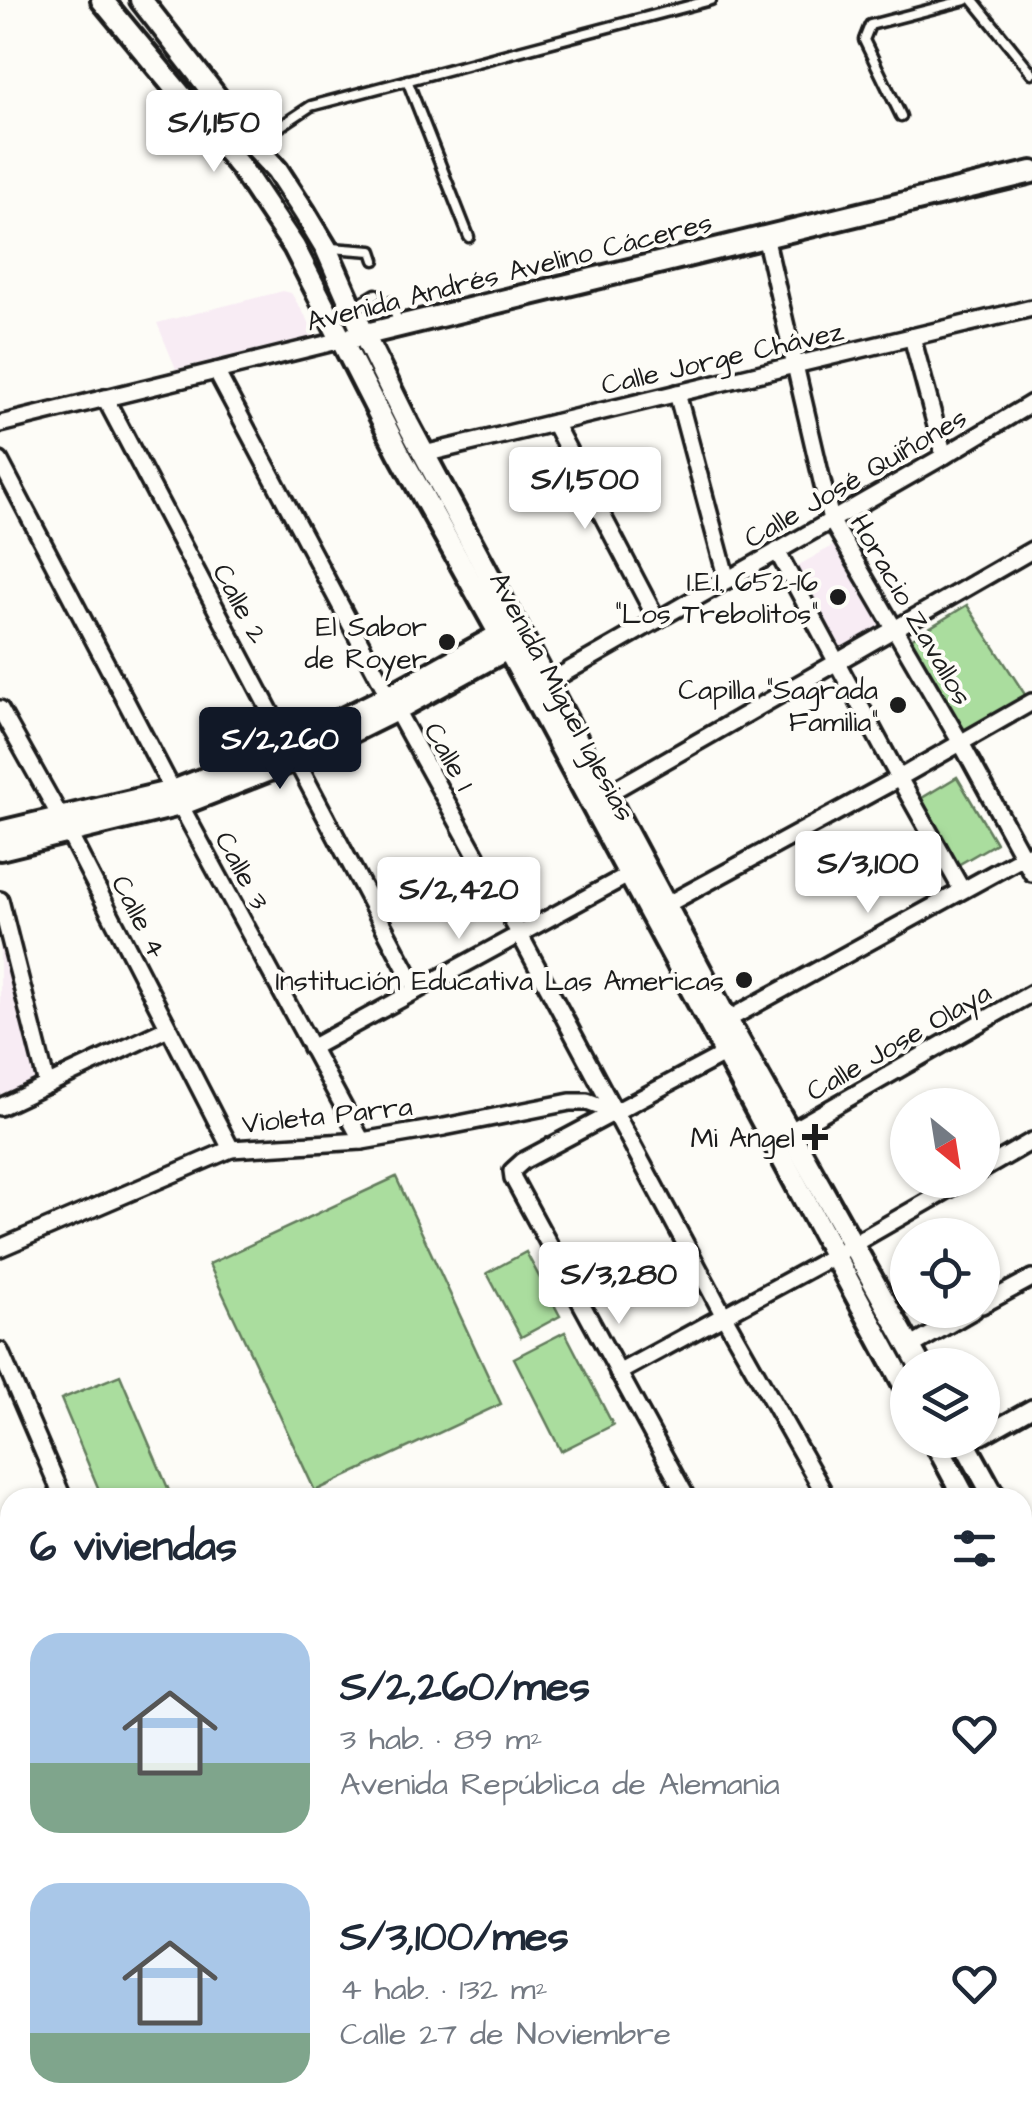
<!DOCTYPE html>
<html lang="es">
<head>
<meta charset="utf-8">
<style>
	:root { --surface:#fff; --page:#f6f6f7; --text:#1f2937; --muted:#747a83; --accent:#111827 }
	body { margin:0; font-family:"Architects Daughter",sans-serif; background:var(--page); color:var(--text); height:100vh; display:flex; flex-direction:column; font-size:38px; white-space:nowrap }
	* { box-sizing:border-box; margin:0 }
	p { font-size:32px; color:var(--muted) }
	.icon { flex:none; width:55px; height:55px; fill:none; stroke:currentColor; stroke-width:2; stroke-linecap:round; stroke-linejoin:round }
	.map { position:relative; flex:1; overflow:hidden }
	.sheet { position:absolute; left:0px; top:1488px; width:1032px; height:642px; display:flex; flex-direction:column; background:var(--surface); border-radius:30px 30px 0 0; box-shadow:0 2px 8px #0004 }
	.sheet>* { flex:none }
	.needle { width:65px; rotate:150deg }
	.buttons { position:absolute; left:890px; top:1088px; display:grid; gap:20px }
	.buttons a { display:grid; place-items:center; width:110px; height:110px; border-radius:50%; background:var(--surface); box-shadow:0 2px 8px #0004; font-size:50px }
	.price { position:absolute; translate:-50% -85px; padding:0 22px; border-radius:10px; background:#fff; color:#222; font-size:32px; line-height:65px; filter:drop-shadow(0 2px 5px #0008) }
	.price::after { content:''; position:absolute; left:50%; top:60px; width:30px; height:22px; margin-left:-15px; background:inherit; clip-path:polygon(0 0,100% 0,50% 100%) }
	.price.on { background:var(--accent); color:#fff }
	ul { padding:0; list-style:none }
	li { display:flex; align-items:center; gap:30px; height:250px; padding:0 30px }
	li span { display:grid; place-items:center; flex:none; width:280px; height:200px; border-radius:30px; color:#555 }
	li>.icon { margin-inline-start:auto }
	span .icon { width:120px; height:120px; fill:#fffc; stroke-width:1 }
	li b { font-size:42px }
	h2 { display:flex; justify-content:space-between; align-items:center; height:120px; padding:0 30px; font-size:42px }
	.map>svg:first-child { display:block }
</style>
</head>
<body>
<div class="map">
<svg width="1032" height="2128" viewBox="0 0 1032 2128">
	<rect width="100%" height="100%" fill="#fdfcf7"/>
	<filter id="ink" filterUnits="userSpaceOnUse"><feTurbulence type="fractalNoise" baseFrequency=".01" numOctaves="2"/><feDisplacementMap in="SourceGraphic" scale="20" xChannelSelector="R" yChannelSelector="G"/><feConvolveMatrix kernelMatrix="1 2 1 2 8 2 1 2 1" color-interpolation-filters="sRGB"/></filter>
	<g filter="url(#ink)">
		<g fill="#f8ecf4">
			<path d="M283,291L291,293L317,335L176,369L157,323Z"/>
			<path d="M836,544L883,624L840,649L792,569Z"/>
			<path d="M0,935L37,1080L0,1098Z"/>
		</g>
		<g fill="#aadd9e" stroke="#637c5d" stroke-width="2.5">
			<path d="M967,605L1026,696L962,733L906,642Z"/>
			<path d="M957,777L996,843L956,866L917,801Z"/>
			<path d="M396,1177L501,1404L315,1491L209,1264Z"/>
			<path d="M526,1252L560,1316L521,1337L487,1273Z"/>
			<path d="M565,1332L613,1425L561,1451L514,1358Z"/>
			<path d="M120,1375L170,1493L159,1497H102L61,1399Z"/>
		</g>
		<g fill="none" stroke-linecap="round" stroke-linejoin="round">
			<defs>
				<g id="lane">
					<path d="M973,0L1032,73"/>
					<path d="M407,80L469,237"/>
					<path d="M901,116L864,40L870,25L966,0"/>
					<path d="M255,143L311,106L711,0"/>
					<path d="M331,248L372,251L375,260"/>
					<path d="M391,301L399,325"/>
					<path d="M356,306L376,294"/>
				</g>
				<g id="street">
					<path d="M765,236L831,520L961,743L1032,873"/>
					<path d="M912,337L944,456"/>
					<path d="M216,371L396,710L520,935L724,1316L827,1498"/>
					<path d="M677,393L727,580"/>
					<path d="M105,398L417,990"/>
					<path d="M554,423L657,620"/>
					<path d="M0,424L342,340"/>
					<path d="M424,454L1032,308"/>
					<path d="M0,461L184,812L362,1141"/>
					<path d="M777,551L899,778L962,890"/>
					<path d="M547,683L944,456L1032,403"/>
					<path d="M0,709L61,818L231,1149"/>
					<path d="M607,794L1032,550"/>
					<path d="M0,900L47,1085"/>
					<path d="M666,905L892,782L1032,702"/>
					<path d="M727,1020L1029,854"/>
					<path d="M311,1048L628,875"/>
					<path d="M0,1107L168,1028"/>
					<path d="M789,1132L1032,993"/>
					<path d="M982,1170L1032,1141"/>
					<path d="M0,1248L231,1149L362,1141L444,1127L570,1102H587L614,1112"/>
					<path d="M982,1305L1032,1278"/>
					<path d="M910,1347L974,1310"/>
					<path d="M0,1351L63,1498"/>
					<path d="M618,1373L817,1265L965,1180"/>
					<path d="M982,1436L1032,1408"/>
					<path d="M687,1498L513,1178L512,1171L523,1161L726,1053"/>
					<path d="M0,1530L9,1551"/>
					<path d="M1022,1655H1032"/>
					<path d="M0,1661L10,1662"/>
					<path d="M1022,1772H1032"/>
					<path d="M0,1774H10"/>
					<path d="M1022,1912H1032"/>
					<path d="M0,1961L10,1994"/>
					<path d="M0,2003L10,2035"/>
					<path d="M1022,2048L1032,2047"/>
					<path d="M38,2120L42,2128"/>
					<path d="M202,2120L204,2128"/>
					<path d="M81,2128L108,2120"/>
					<path d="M729,2128L730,2120"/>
				</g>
				<g id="secondary">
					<path d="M102,0L241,168L294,247L399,453L508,649L908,1392"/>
					<path d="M141,0L253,144L277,170L305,213L326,248L364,335L408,424L727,1020L920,1365"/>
					<path d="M354,337L1032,172"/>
					<path d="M0,832L173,791L288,746L389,696L510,629"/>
					<path d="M0,849L180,805L295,760L396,710L520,642"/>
					<path d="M934,1440L965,1498"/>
					<path d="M963,1440L995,1498"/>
					<path d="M1022,1548L1032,1566"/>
					<path d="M1022,1604L1032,1622"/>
				</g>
			</defs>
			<use href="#lane" stroke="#1c1c1c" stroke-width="15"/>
			<use href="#street" stroke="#1c1c1c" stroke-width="22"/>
			<use href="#secondary" stroke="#1c1c1c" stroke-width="28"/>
			<use href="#lane" stroke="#fdfcf7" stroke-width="8"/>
			<use href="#street" stroke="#fdfcf7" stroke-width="15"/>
			<use href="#secondary" stroke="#fdfcf7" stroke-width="20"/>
		</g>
	</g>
	<g fill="#1c1c1c" stroke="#fdfcf7" stroke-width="4">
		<circle cx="838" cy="597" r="10"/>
		<circle cx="447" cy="642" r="10"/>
		<circle cx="898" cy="705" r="10"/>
		<circle cx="744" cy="980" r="10"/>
		<path d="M810 1122h10v10h10v10h-10v10h-10v-10h-10v-10h10z"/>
	</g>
	<g text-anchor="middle" stroke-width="8" stroke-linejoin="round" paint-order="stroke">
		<g font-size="28" fill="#1c1c1c" stroke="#fdfcf7">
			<text transform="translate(509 271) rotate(-14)" y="10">Avenida Andrés Avelino Cáceres</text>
			<text transform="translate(722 357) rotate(-13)" y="10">Calle Jorge Chávez</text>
			<text transform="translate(855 477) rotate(-30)" y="10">Calle José Quiñones</text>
			<text transform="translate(241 603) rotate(62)" y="10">Calle 2</text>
			<text transform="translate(912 609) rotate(60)" y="10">Horacio Zavallos</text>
			<text transform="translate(563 696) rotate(62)" y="10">Avenida Miguel Iglesias</text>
			<text transform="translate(450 756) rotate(61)" y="10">Calle 1</text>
			<text transform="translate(243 870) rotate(62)" y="10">Calle 3</text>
			<text transform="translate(140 916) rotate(63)" y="10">Calle 4</text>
			<text transform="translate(898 1041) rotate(-30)" y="10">Calle Jose Olaya</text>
			<text transform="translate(327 1114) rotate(-6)" y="10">Violeta Parra</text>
		</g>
		<g font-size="28" fill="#1c1c1c" stroke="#fdfcf7" text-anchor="end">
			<text x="818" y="591">I.E.I. 652-16<tspan x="818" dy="32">"Los Trebolitos"</tspan></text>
			<text x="427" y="636">El Sabor<tspan x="427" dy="32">de Royer</tspan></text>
			<text x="878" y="699">Capilla "Sagrada<tspan x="878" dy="32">Familia"</tspan></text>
			<text x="724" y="990">Institución Educativa Las Americas</text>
			<text x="795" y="1147">Mi Angel</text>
		</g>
	</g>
</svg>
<div class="buttons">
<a><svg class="needle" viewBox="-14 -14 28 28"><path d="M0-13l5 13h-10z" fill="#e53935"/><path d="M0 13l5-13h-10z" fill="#747a83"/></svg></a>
<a><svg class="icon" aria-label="locate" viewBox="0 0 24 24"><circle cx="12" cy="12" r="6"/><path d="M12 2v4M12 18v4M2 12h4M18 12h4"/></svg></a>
<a><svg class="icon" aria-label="layers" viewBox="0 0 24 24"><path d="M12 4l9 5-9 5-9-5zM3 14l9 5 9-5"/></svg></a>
</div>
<b class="price" style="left:214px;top:175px">S/1,150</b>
<b class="price" style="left:585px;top:532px">S/1,500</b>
<b class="price on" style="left:280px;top:792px">S/2,260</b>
<b class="price" style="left:868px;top:916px">S/3,100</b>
<b class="price" style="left:459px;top:942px">S/2,420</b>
<b class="price" style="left:619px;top:1327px">S/3,280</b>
<section class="sheet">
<h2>6 viviendas<svg class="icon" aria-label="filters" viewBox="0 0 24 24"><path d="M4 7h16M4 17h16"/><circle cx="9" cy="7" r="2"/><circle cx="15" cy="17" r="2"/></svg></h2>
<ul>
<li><span style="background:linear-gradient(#a9c7e8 65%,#7fa58c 0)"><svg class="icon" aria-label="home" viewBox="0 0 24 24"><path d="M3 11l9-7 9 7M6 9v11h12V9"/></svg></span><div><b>S/2,260/mes</b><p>3 hab. · 89 m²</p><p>Avenida República de Alemania</p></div><svg class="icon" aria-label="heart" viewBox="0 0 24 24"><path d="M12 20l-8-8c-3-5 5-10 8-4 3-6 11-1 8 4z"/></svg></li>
<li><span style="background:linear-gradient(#a9c7e8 75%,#7fa58c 0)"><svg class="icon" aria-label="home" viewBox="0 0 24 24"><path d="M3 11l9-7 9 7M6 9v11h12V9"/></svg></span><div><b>S/3,100/mes</b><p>4 hab. · 132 m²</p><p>Calle 27 de Noviembre</p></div><svg class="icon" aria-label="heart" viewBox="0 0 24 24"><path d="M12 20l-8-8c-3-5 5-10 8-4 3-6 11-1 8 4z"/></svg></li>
</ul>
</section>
</div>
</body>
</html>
